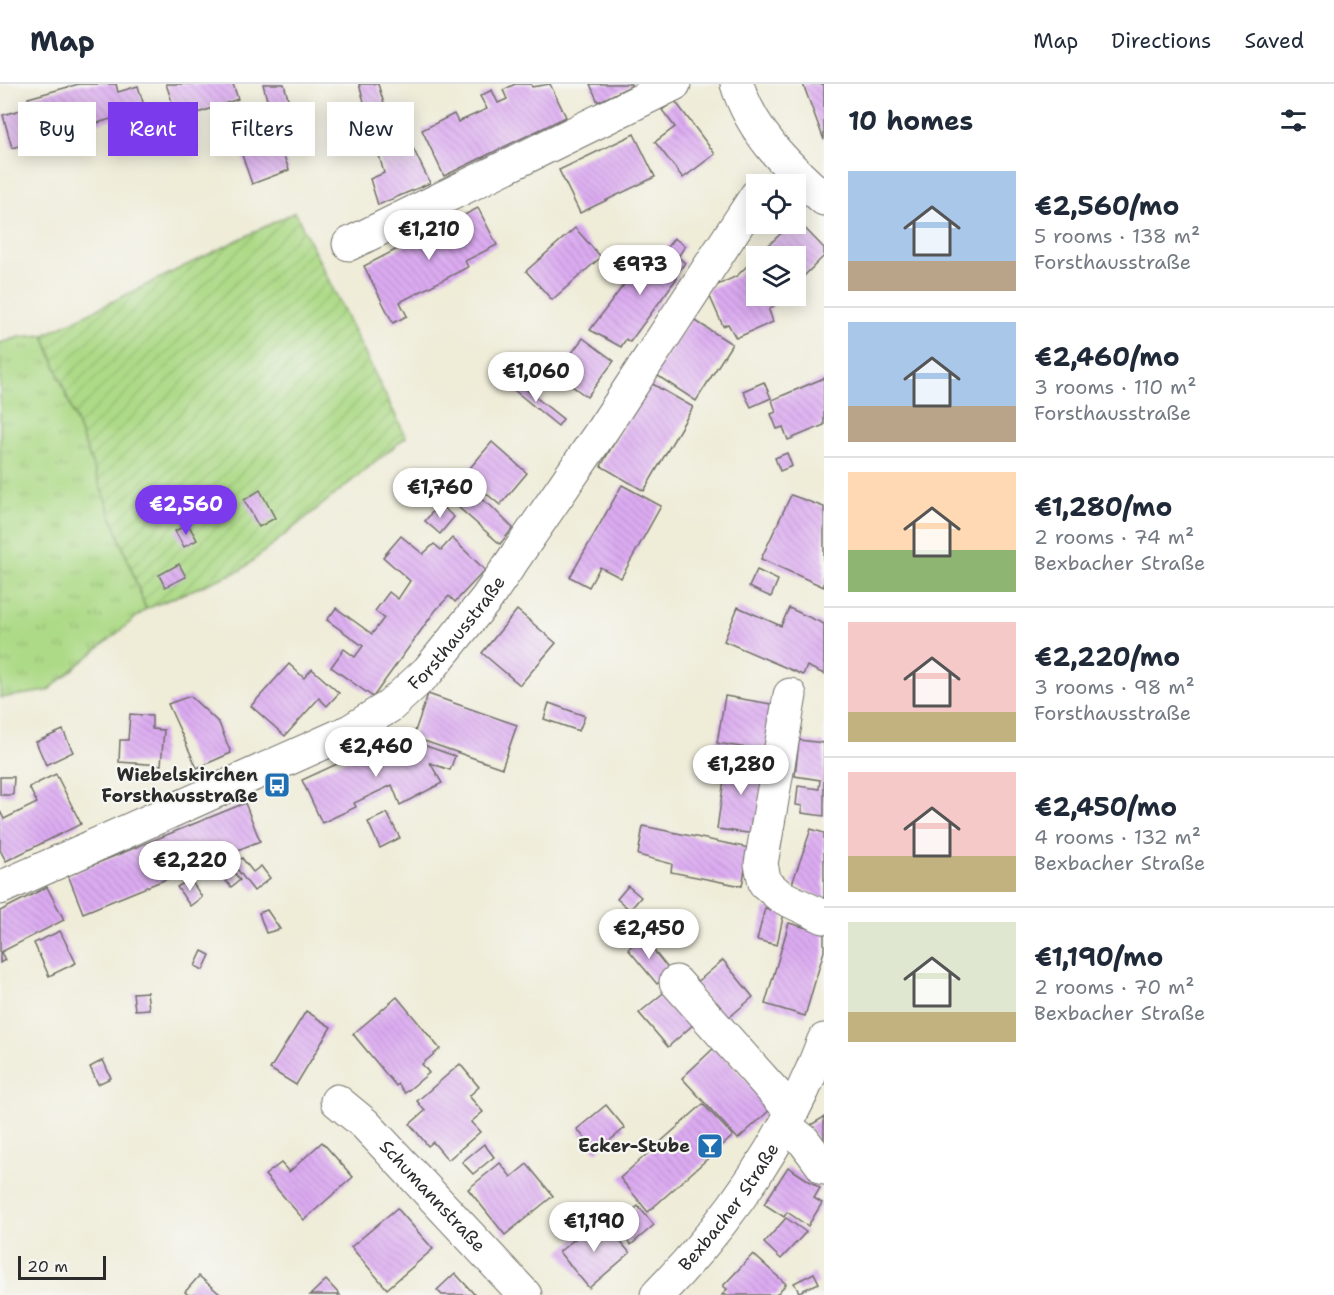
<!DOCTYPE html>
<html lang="en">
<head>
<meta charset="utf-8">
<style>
	:root { --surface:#fff; --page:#f6f6f7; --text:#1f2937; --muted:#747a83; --line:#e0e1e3; --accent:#7c3aed }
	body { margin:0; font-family:"Shantell Sans",sans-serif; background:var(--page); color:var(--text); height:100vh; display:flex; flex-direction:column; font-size:22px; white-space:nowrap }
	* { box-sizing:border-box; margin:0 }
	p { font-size:20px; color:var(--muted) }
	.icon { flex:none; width:33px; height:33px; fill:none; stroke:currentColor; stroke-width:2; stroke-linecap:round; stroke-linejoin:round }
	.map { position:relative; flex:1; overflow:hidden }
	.details { display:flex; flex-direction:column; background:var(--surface); width:510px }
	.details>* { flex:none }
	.top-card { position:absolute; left:18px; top:18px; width:570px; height:54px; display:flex; gap:12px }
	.buttons { position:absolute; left:746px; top:90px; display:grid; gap:12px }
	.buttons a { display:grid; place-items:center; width:60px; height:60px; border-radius:0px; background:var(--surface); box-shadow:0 3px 15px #0003; font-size:30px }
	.scale { position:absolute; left:18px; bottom:15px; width:88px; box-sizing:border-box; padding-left:6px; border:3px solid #2b2b2b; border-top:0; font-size:16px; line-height:21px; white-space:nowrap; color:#2b2b2b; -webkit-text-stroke:4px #f6f6f2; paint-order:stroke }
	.price { position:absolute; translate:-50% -51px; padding:0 14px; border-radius:21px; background:#fff; color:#222; font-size:20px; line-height:39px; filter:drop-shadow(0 2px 3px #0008) }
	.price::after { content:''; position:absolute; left:50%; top:36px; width:18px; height:14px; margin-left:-9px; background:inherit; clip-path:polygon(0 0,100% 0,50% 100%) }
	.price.on { background:var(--accent); color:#fff }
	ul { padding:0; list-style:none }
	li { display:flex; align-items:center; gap:18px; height:150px; padding:0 24px }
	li+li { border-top:2px solid var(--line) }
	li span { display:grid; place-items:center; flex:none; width:168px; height:120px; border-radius:0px; color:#555 }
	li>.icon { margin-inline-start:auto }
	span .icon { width:72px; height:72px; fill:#fffc; stroke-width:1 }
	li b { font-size:26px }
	h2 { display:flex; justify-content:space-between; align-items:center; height:72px; padding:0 24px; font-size:26px }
	.pill { padding:0 21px; border-radius:0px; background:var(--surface); box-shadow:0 3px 15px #0003; font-size:21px; line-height:54px }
	.pill.on { background:var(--accent); color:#fff }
	header { display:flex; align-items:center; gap:36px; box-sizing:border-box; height:84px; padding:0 30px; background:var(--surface); border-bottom:2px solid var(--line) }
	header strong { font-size:28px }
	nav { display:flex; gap:33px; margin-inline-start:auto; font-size:21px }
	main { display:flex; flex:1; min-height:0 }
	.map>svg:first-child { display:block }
</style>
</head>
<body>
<header>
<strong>Map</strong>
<nav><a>Map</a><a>Directions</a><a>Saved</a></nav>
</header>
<main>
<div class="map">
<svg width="824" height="1211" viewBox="0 0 824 1211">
	<defs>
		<pattern id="grass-tufts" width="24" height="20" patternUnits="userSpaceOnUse" patternTransform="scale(1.5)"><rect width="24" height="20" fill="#adda87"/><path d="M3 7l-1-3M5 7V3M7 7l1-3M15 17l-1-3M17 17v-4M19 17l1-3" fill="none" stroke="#95bb75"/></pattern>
		<pattern id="garden-furrows" width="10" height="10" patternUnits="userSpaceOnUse" patternTransform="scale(1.5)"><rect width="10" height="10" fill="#adda87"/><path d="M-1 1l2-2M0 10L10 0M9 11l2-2" fill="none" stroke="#95bb75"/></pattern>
		<pattern id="building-back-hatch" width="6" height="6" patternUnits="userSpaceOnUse" patternTransform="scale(1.5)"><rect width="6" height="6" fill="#dcabf1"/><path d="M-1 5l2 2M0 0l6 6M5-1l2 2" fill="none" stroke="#bd93cf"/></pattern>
	</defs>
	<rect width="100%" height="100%" fill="#f6f6f2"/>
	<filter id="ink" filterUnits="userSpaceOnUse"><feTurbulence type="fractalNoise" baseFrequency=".0167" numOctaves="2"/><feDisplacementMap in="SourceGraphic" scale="12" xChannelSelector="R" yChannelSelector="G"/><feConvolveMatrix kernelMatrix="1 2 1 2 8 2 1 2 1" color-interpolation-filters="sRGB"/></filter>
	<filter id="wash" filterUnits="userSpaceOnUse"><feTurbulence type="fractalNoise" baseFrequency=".008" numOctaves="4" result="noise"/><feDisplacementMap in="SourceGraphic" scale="24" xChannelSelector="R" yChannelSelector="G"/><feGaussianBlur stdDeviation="1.35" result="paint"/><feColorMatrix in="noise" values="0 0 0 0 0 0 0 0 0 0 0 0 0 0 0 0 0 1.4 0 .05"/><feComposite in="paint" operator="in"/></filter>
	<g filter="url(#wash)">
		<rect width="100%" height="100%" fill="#efecd8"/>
		<path fill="url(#grass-tufts)" stroke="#6c8259" stroke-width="1.5" d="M44,251L146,525L47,607L0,614V259L20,253Z"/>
		<path fill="url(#garden-furrows)" stroke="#6c8259" stroke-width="1.5" d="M295,128L406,353L241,486L146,525L44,251Z"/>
		<g id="blocks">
			<g fill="url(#building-back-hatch)">
				<path d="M79,0H116L118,8L138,2L145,25L12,64L3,31L31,23L28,14Z"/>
				<path d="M166,0H233L238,15L178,36Z"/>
				<path d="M263,0H284L290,22L270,28Z"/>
				<path d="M359,0H378L399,69L412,62L430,99L378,121L370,95L384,89Z"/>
				<path d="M515,0H531L532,3L550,0L566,33L444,92L422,46L454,30L458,38L487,25L480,12L492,6L498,19L507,15L503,6Z"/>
				<path d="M590,0H631V2L598,18Z"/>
				<path d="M803,0H824V56Z"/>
				<path d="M675,17L715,70L683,94L655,58L675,43L662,26Z"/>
				<path d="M270,32L289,86L252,100L233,45Z"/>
				<path d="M634,50L655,93L580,129L559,86Z"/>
				<path d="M478,124L497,161L465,177L468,183L400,218L407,232L393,239L364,182Z"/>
				<path d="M795,134L824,164V172L795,201V172H757L791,140H795Z"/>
				<path d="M575,144L601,173L552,216L526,187Z"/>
				<path d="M674,154L685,162L678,173L685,179L675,192L677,194L630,258L626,255L621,263L590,246L646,171L656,178Z"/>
				<path d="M756,173V212H784L769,226L773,238L736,254L728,240L723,242L707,206L737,192Z"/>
				<path d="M691,234L732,260L696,317L655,290Z"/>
				<path d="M583,254L614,277L587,313L556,290Z"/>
				<path d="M824,294V341L788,356L783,343L777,345L771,330L776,328L772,316Z"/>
				<path d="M514,296L563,335L558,342L509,302Z"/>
				<path d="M649,298L693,323L644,407L601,382Z"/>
				<path d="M764,298L771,314L751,323L743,307Z"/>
				<path d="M492,358L527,389L500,421L464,391Z"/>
				<path d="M787,369L792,382L780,387L775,374Z"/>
				<path d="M622,401L661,422L621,494L600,483L589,503L570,493Z"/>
				<path d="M463,402L491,422L513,444L500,460L449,415Z"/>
				<path d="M260,406L275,434L259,443L244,416Z"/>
				<path d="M791,411L824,423V503L761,475Z"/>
				<path d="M439,420L454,433L440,450L425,437Z"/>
				<path d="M188,440L197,456L184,463L175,447Z"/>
				<path d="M401,452L423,470L434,460L441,466L452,454L485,486L455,518L449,512L435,527L373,613L331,583L344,565L355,573L363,562L327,536L336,524L372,550L384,534L375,527L389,508L398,515L410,497L383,473Z"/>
				<path d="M179,480L186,493L165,503L159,491Z"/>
				<path d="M757,486L778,496L771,513L749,503Z"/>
				<path d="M738,523L781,542L789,524L824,540V590L807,582L803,591L724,557Z"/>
				<path d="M517,526L556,559L520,601L482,569Z"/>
				<path d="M289,580L304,594L312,585L339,609L327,622L319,614L285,652L251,622Z"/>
				<path d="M428,610L517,641L502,684L413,653Z"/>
				<path d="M190,612L219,639L231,669L197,684L168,620Z"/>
				<path d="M725,612L777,621L770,668L717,659Z"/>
				<path d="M549,619L585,632L579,647L544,635Z"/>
				<path d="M130,630L152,632V645L164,646L161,681L119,678L120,656H128Z"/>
				<path d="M63,646L73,668L46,681L36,658Z"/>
				<path d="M406,655L455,672L450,686L430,679L442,699L400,721L392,701L354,719L356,723L322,739L302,696L374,663L380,676L401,669Z"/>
				<path d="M799,656L824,659V732L802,729V722L796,721L798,702L819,705L820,696L795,692Z"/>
				<path d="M727,674L765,680L755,750L717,745Z"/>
				<path d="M56,690L81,740L6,777L0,766V727L4,735L37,719L29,703Z"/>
				<path d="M0,693H14L13,711H0Z"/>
				<path d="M245,719L260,757L83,829L68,791Z"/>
				<path d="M387,729L400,754L380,764L368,738Z"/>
				<path d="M643,742L749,764L742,802L671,788L672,780L638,771Z"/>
				<path d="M811,745L824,749V815L792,800Z"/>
				<path d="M242,774L253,788L261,782L270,794L254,807L233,780Z"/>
				<path d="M230,783L240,796L231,803L221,791Z"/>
				<path d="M190,795L202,813L190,822L177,803Z"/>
				<path d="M628,802L641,813L630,826L617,815Z"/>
				<path d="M47,803L64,836L1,868L5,876L0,879V827Z"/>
				<path d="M765,824L784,829L777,861L757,856Z"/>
				<path d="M267,826L280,845L266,849L259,829Z"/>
				<path d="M789,839L824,849V867L805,932L765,920Z"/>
				<path d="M60,847L76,879L49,892L34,859Z"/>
				<path d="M642,852L671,888L657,900L628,865Z"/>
				<path d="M202,867L210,871L203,886L195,882Z"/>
				<path d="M723,876L753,913L725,937L695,900Z"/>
				<path d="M667,906L695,939L668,963L639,929Z"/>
				<path d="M147,908L149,925L135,926L133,909Z"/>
				<path d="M397,913L440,965L422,980L429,989L405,1009L398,1000L396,1002L353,950Z"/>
				<path d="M306,927L331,943L296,1001L270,985Z"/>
				<path d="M715,963L772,1024L738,1055L682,994Z"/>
				<path d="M103,976L111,994L98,1000L90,983Z"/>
				<path d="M460,980L479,1003L469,1012L483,1028L471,1038L480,1048L448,1076L433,1058L428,1062L410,1040L425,1027L417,1017Z"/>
				<path d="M703,1020L733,1052L648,1128L620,1094Z"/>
				<path d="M606,1021L625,1044L596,1068L577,1045Z"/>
				<path d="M824,1033V1066L809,1042Z"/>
				<path d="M322,1058L353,1093L304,1136L265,1091L281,1079L289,1088Z"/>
				<path d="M484,1060L494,1073L473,1090L462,1078Z"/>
				<path d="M500,1079L511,1093L527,1080L553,1112L505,1151L468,1105Z"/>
				<path d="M788,1083L820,1104L814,1114L822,1119L808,1142L787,1128L784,1133L764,1120Z"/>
				<path d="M638,1122L654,1141L631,1161L615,1141Z"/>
				<path d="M397,1124L433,1165L387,1205L351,1163Z"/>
				<path d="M600,1134L630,1169L589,1204L559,1168Z"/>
				<path d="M786,1134L806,1148L781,1175L764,1159Z"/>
				<path d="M753,1170L786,1200L776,1211H722L727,1205L723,1202Z"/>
				<path d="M455,1189L475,1211H442L437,1206Z"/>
				<path d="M814,1189L819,1199L799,1208L794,1199Z"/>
				<path d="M199,1192L221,1211H188L185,1208Z"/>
				<path d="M326,1196L340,1211H310Z"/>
			</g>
		</g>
	</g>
	<g filter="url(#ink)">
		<use href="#blocks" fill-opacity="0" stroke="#706f68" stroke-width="1.5"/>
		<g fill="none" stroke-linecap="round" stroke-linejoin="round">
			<defs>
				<g id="minor">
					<path d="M737,0C752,49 787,82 824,115"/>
					<path d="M349,160L674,0"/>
					<path d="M790,611L761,780L765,799L780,812L824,833"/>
					<path id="s1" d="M0,804L350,647L390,622L428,587L487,514L603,345L756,112"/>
					<path d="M676,898L792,1028"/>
					<path id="s2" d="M337,1017L365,1040L525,1211"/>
					<path d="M785,1042L804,1057L824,1084"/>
					<path id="s3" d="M657,1211C728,1139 789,1052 824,956"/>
				</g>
			</defs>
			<use href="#minor" stroke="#706f68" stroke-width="35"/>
			<use href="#minor" stroke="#fff" stroke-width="33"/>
		</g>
	</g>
	<defs>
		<symbol id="bus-square" viewBox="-11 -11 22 22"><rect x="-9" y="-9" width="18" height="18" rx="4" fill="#1f6fb2" stroke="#f6f6f2"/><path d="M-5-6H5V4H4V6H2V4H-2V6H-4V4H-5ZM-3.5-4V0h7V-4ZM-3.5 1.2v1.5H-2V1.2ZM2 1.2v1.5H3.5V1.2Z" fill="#fff"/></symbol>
		<symbol id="bar-square" viewBox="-11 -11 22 22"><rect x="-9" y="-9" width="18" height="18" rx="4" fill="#1f6fb2" stroke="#f6f6f2"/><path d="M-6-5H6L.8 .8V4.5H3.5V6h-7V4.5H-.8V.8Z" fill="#fff"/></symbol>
	</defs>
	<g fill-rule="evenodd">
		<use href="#bus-square" x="262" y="686" width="30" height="30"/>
		<use href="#bar-square" x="695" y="1047" width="30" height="30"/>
	</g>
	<g text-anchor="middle" stroke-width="4.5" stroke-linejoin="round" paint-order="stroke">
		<g font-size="18" fill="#2b2b2b" stroke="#f6f6f2">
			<text dy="6" stroke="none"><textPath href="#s1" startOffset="530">Forsthausstraße</textPath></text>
			<text dy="6" stroke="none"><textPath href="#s2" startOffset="135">Schumannstraße</textPath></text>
			<text dy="6" stroke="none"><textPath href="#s3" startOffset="114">Bexbacher Straße</textPath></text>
		</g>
		<g font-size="18" font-weight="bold" fill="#2b2b2b" stroke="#f6f6f2" text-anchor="end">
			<text x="258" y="697">Wiebelskirchen<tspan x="258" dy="21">Forsthausstraße</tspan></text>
			<text x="690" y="1068">Ecker-Stube</text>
		</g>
	</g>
</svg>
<div class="buttons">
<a><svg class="icon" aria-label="locate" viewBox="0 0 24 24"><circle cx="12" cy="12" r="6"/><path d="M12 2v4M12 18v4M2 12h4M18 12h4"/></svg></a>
<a><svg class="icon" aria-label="layers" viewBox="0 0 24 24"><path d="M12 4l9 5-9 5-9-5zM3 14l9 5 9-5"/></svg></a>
</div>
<div class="scale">20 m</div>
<b class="price" style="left:429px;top:177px">€1,210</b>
<b class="price" style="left:640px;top:212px">€973</b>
<b class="price" style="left:536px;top:319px">€1,060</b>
<b class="price" style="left:440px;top:435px">€1,760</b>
<b class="price on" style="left:186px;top:452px">€2,560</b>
<b class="price" style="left:376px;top:694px">€2,460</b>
<b class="price" style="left:741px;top:712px">€1,280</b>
<b class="price" style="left:190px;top:808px">€2,220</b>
<b class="price" style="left:649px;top:876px">€2,450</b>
<b class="price" style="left:594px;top:1169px">€1,190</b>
<div class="top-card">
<a class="pill">Buy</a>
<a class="pill on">Rent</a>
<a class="pill">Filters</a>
<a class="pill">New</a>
</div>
</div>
<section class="details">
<h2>10 homes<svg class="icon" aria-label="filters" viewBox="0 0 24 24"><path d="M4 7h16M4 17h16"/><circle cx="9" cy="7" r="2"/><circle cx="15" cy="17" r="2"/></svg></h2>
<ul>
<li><span style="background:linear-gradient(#a9c7e8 75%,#b9a48a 0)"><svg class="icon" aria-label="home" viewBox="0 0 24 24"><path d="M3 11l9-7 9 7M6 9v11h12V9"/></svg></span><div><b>€2,560/mo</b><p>5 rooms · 138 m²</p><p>Forsthausstraße</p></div></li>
<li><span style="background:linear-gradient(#a9c7e8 70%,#b9a48a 0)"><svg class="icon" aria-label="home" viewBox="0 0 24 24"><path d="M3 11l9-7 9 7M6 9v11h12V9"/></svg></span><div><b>€2,460/mo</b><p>3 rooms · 110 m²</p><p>Forsthausstraße</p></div></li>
<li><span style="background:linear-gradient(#ffd9b3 65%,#8fb573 0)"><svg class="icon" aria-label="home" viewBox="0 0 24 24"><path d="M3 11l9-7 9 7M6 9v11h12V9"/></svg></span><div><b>€1,280/mo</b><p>2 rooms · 74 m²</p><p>Bexbacher Straße</p></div></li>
<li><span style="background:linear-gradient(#f6c9c9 75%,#c2b280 0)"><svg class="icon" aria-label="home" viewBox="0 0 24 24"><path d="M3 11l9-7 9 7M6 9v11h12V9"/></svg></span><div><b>€2,220/mo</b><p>3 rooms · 98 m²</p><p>Forsthausstraße</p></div></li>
<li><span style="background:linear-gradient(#f6c9c9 70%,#c2b280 0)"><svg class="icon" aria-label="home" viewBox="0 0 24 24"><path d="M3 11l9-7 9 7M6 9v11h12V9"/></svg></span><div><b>€2,450/mo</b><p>4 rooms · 132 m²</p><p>Bexbacher Straße</p></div></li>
<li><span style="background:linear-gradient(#dfe7d0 75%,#c2b280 0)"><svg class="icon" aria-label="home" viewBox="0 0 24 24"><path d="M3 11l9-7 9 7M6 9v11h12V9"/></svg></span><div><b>€1,190/mo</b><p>2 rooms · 70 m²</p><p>Bexbacher Straße</p></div></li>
</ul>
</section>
</main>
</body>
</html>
